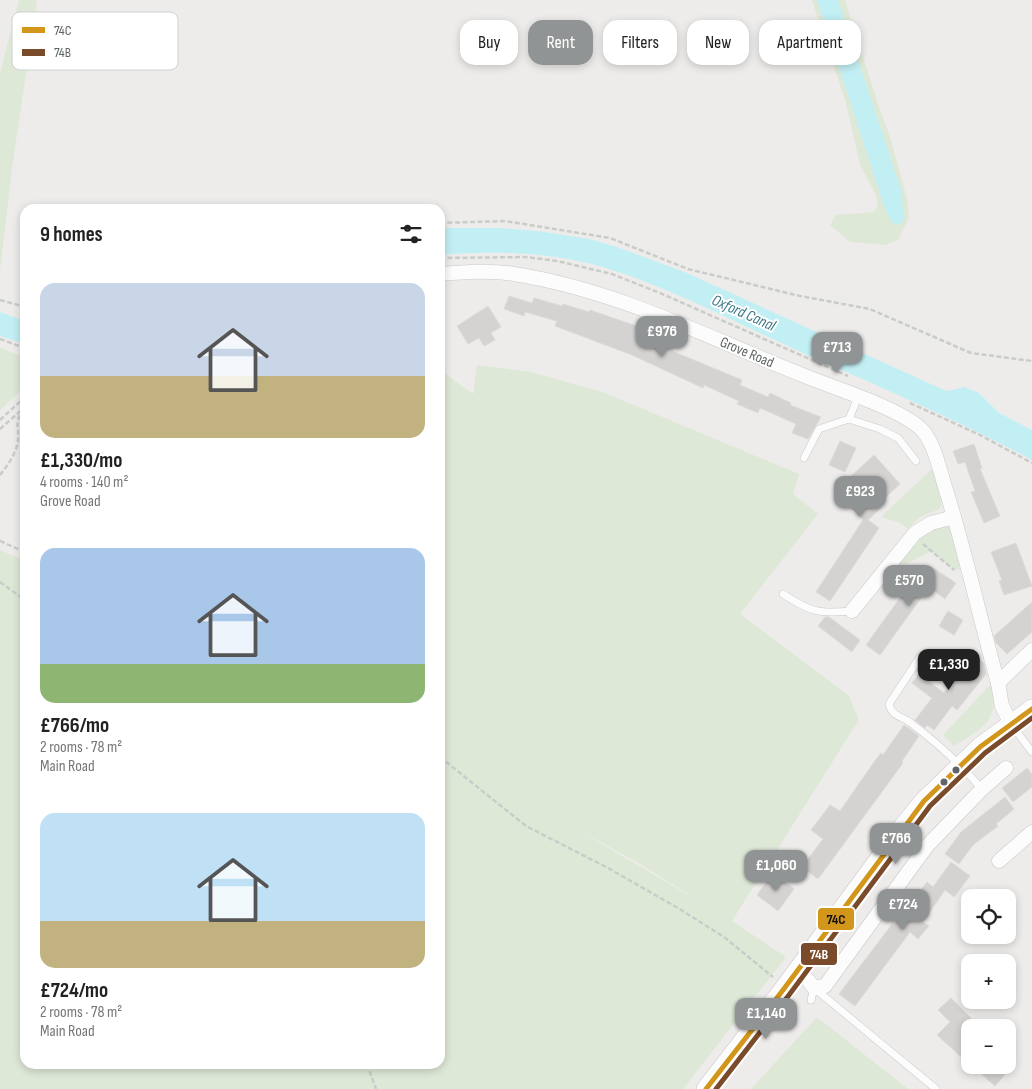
<!DOCTYPE html>
<html lang="en">
<head>
<meta charset="utf-8">
<style>
	:root { --surface:#fff; --page:#f2f2f2; --text:#222; --muted:#767676; --accent:#919494 }
	body { margin:0; font-family:"Sofia Sans Condensed",sans-serif; background:var(--page); color:var(--text); height:100vh; display:flex; flex-direction:column; font-size:19px; white-space:nowrap }
	* { box-sizing:border-box; margin:0 }
	p { font-size:16px; color:var(--muted) }
	.icon { flex:none; width:28px; height:28px; fill:none; stroke:currentColor; stroke-width:2; stroke-linecap:round; stroke-linejoin:round }
	.map { position:relative; flex:1; overflow:hidden }
	.sheet { position:absolute; left:20px; top:204px; width:425px; height:865px; display:flex; flex-direction:column; background:var(--surface); border-radius:15px; box-shadow:0 2px 8px #0003 }
	.sheet>* { flex:none }
	.hud { position:absolute; left:460px; top:20px; width:475px; height:45px; display:flex; gap:10px }
	.fabs { position:absolute; left:961px; top:889px; display:grid; gap:10px }
	.fabs a { display:grid; place-items:center; width:55px; height:55px; border-radius:10px; background:var(--surface); box-shadow:0 2px 8px #0003; font-size:25px }
	.price { position:absolute; translate:-50% -42px; padding:0 11px; border-radius:10px; background:var(--accent); color:#fff; font-size:16px; line-height:32px; filter:drop-shadow(0 1px 2px #0008) }
	.price::after { content:''; position:absolute; left:50%; top:30px; width:15px; height:11px; margin-left:-8px; background:inherit; clip-path:polygon(0 0,100% 0,50% 100%) }
	.price.current { background:#222; color:#fff }
	ul { padding:0; list-style:none }
	li { display:grid; align-content:center; gap:10px; height:265px; padding:0 20px }
	li span { display:grid; place-items:center; height:155px; border-radius:15px; color:#555 }
	li>.icon { margin-inline-start:auto }
	span .icon { width:90px; height:90px; fill:#fffc; stroke-width:1 }
	li b { font-size:21px }
	h2 { display:flex; justify-content:space-between; align-items:center; height:60px; padding:0 20px; font-size:21px }
	.tag { padding:0 18px; border-radius:15px; background:var(--surface); box-shadow:0 2px 8px #0003; font-size:18px; line-height:45px }
	.tag.current { background:var(--accent); color:#fff }
	.map>svg:first-child { display:block }
</style>
</head>
<body>
<div class="map">
<svg width="1032" height="1089" viewBox="0 0 1032 1089">
	<rect width="100%" height="100%" fill="#eeecea"/>
	<g fill="#dee8d7" fill-rule="evenodd">
		<path d="M19,0H37L12,168L0,271V73Z"/>
		<path d="M812,0H845L878,104L890,137L907,199L909,217L898,240L885,245L850,242L830,225L836,215L874,212L878,205L875,193L860,165L846,103Z"/>
		<path d="M0,348L25,357V387L0,410Z"/>
		<path d="M477,365L531,372L605,393L799,474L793,494L818,514L740,614L849,696L859,720L732,921L786,957L683,1089H0V550L25,561V1064H440V370L473,394ZM573,827L640,864L704,904Z"/>
		<path d="M932,469L942,500L940,509L918,518L909,529L898,522L881,517Z"/>
		<path d="M950,525L960,569L954,570L931,551L900,567L898,562L917,533Z"/>
		<path d="M990,685L993,686C999,722 981,729 954,746L943,735Z"/>
		<path d="M817,1017L908,1089H751Z"/>
	</g>
	<g fill="#c2eff4">
		<path d="M817,0H838L901,190L904,219L900,224L895,225L889,218L883,203Z"/>
		<path d="M448,228H500L538,231L590,239L617,247L687,273L944,390L948,391L964,387L979,393L999,413L1032,430V460C958,420 880,387 803,353C740,325 678,291 612,270C557,252 497,250 440,255V230Z"/>
		<path d="M0,312L25,321V344L0,336Z"/>
	</g>
	<g fill="#d5d3d2" stroke="#dddad9">
		<path d="M509,296L532,303L534,298L562,306L563,304L589,312L590,310L648,330L646,336L673,348L672,351L742,380L740,385L768,397L770,393L791,403L790,405L821,417L808,439L792,433L796,424L760,408L758,413L737,404L739,401L704,385L703,388L632,355L555,326L557,321L525,312L524,316L504,309Z"/>
		<path d="M488,306L501,327L491,333L495,340L484,346L479,338L468,344L457,326Z"/>
		<path d="M840,441L856,448L845,472L829,465Z"/>
		<path d="M974,444L982,468L980,469L1000,516L984,523L971,492L975,491L965,462L958,464L953,451Z"/>
		<path d="M874,455L900,484L877,505L881,508L868,520L879,528L830,601L816,592L863,520L836,490Z"/>
		<path d="M1016,543L1032,586L1004,595L999,581L1002,580L991,552Z"/>
		<path d="M930,566L956,583L945,599L929,587L880,655L866,645L910,584L915,588Z"/>
		<path d="M1032,602V632L1007,654L996,643L994,636Z"/>
		<path d="M948,611L963,620L954,635L939,626Z"/>
		<path d="M825,617H829L860,640L852,652L818,626Z"/>
		<path d="M951,654L968,667L976,657L984,663L986,674L957,710L952,706L934,730L927,725L925,728L915,720L932,698L912,683L919,674L944,693L957,676L943,665Z"/>
		<path d="M904,725L919,736L902,761L903,763L818,879L802,867L823,839L811,830L830,805L840,811L874,762L881,753L883,755Z"/>
		<path d="M1027,768L1032,774V787L1013,802L1002,788Z"/>
		<path d="M1005,797L1014,809L996,824L998,826L973,845L959,864L945,854L961,832Z"/>
		<path d="M951,862L970,876L954,897L945,890L923,922L929,926L918,939L910,932L855,1006L839,994L893,923L894,925L927,882L933,887Z"/>
		<path d="M773,873L794,889L778,911L757,895Z"/>
		<path d="M951,998L977,1024L970,1028V1065L937,1035L950,1022L938,1010Z"/>
		<path d="M971,1065H1013L995,1086Z"/>
	</g>
	<g fill="none" stroke-linecap="round" stroke-linejoin="round">
		<defs>
			<g id="lane">
				<path d="M858,397L849,419L880,429L898,438L916,461"/>
				<path d="M804,458L819,429L849,419"/>
				<path d="M783,594C810,612 819,614 852,611"/>
				<path d="M920,657L889,704C892,717 902,716 911,723C937,743 960,763 982,789"/>
				<path d="M1011,724L1032,752"/>
				<path d="M811,1000L814,988L936,1089"/>
			</g>
			<g id="street">
				<path d="M440,274C464,272 490,270 514,274C617,290 709,338 805,376C834,388 906,410 924,432C936,448 940,472 946,490C966,554 980,619 998,683L1002,706L1011,724"/>
				<path d="M852,611L915,533L931,523L954,517"/>
				<path d="M998,683L1032,650"/>
				<path d="M999,861L1032,832"/>
				<path d="M796,971L808,980L814,988L825,986L927,846L982,789L1006,768"/>
			</g>
			<path id="secondary" d="M706,1089L783,990L902,828L924,801L980,747L1032,709"/>
		</defs>
		<use href="#lane" stroke="#c9c9c8" stroke-width="8"/>
		<use href="#street" stroke="#c9c9c8" stroke-width="15"/>
		<use href="#secondary" stroke="#cacaca" stroke-width="20"/>
		<g stroke="#c9cdca" stroke-width="2.5" stroke-dasharray="5 2.5" stroke-linecap="butt">
			<path d="M440,223L505,221L610,238L688,269L800,296L870,309L971,353L1032,361"/>
			<path d="M440,258L526,257L557,261L612,274L660,293L848,376"/>
			<path d="M0,300L25,307"/>
			<path d="M0,339L25,348"/>
			<path d="M910,403L980,435L1032,463"/>
			<path d="M0,420L25,397"/>
			<path d="M0,429L25,407"/>
			<path d="M0,475C8,465 17,452 18,440C19,424 14,424 23,409"/>
			<path d="M0,541L25,552"/>
			<path d="M923,544L954,570"/>
			<path d="M0,582L25,600"/>
			<path d="M440,757L526,826L608,868L678,908L724,937L773,977"/>
			<path d="M367,1064L376,1089"/>
		</g>
		<use href="#lane" stroke="#fcfcfc" stroke-width="7"/>
		<use href="#street" stroke="#fcfcfc" stroke-width="14"/>
		<use href="#secondary" stroke="#fcfcfc" stroke-width="19"/>
		<defs>
			<path id="bus-1" d="M706,1089L783,990L924,801L980,747L1032,709"/>
			<path id="bus-2" d="M716,1089L789,995L930,806L985,753L1032,718"/>
		</defs>
		<use href="#bus-1" stroke="#fff" stroke-width="9"/>
		<use href="#bus-2" stroke="#fff" stroke-width="9"/>
		<use href="#bus-1" stroke="#d1961a" stroke-width="5"/>
		<use href="#bus-2" stroke="#7a4b2a" stroke-width="5"/>
	</g>
	<g fill="#5f6566" stroke="#fff" stroke-width="2">
		<circle cx="956" cy="770" r="4.5"/>
		<circle cx="944" cy="782" r="4.5"/>
	</g>
	<g text-anchor="middle" stroke-width="4" stroke-linejoin="round" paint-order="stroke">
		<g font-size="15" fill="#5f6566" stroke="#fff">
			<text transform="translate(747 352) rotate(23)" y="5">Grove Road</text>
		</g>
		<g font-size="16" font-style="italic" fill="#3e7988" stroke="#fff">
			<text transform="translate(744 312) rotate(24)" y="6">Oxford Canal</text>
		</g>
	</g>
	<rect x="12" y="12" width="166" height="58" rx="8" fill="#fff" stroke="#cfd1d1" stroke-width="1"/>
	<rect x="22" y="27" width="23" height="6" fill="#d1961a"/>
	<rect x="22" y="49" width="23" height="7" fill="#7a4b2a"/>
	<g font-size="14" fill="#5f6566">
		<text x="54" y="35">74C</text>
		<text x="54" y="57">74B</text>
	</g>
	<g stroke="#fff" stroke-width="2">
		<rect x="817" y="907" width="38" height="24" rx="5" fill="#d1961a"/>
		<rect x="800" y="942" width="38" height="24" rx="5" fill="#7a4b2a"/>
	</g>
	<g font-size="14" text-anchor="middle" font-weight="bold" fill="#fff">
		<text x="819" y="959">74B</text>
	</g>
	<g font-size="14" text-anchor="middle" font-weight="bold" fill="#111">
		<text x="836" y="924">74C</text>
	</g>
</svg>
<div class="fabs">
<a><svg class="icon" aria-label="locate" viewBox="0 0 24 24"><circle cx="12" cy="12" r="6"/><path d="M12 2v4M12 18v4M2 12h4M18 12h4"/></svg></a>
<a>+</a>
<a>−</a>
</div>
<b class="price" style="left:662px;top:358px">£976</b>
<b class="price" style="left:837px;top:374px">£713</b>
<b class="price" style="left:860px;top:518px">£923</b>
<b class="price" style="left:909px;top:607px">£570</b>
<b class="price current" style="left:949px;top:691px">£1,330</b>
<b class="price" style="left:896px;top:865px">£766</b>
<b class="price" style="left:776px;top:892px">£1,060</b>
<b class="price" style="left:903px;top:931px">£724</b>
<b class="price" style="left:766px;top:1040px">£1,140</b>
<div class="hud">
<a class="tag">Buy</a>
<a class="tag current">Rent</a>
<a class="tag">Filters</a>
<a class="tag">New</a>
<a class="tag">Apartment</a>
</div>
<section class="sheet">
<h2>9 homes<svg class="icon" aria-label="filters" viewBox="0 0 24 24"><path d="M4 7h16M4 17h16"/><circle cx="9" cy="7" r="2"/><circle cx="15" cy="17" r="2"/></svg></h2>
<ul>
<li><span style="background:linear-gradient(#c9d6e8 60%,#c2b280 0)"><svg class="icon" aria-label="home" viewBox="0 0 24 24"><path d="M3 11l9-7 9 7M6 9v11h12V9"/></svg></span><div><b>£1,330/mo</b><p>4 rooms · 140 m²</p><p>Grove Road</p></div></li>
<li><span style="background:linear-gradient(#a9c7e8 75%,#8fb573 0)"><svg class="icon" aria-label="home" viewBox="0 0 24 24"><path d="M3 11l9-7 9 7M6 9v11h12V9"/></svg></span><div><b>£766/mo</b><p>2 rooms · 78 m²</p><p>Main Road</p></div></li>
<li><span style="background:linear-gradient(#bfe0f5 70%,#c2b280 0)"><svg class="icon" aria-label="home" viewBox="0 0 24 24"><path d="M3 11l9-7 9 7M6 9v11h12V9"/></svg></span><div><b>£724/mo</b><p>2 rooms · 78 m²</p><p>Main Road</p></div></li>
</ul>
</section>
</div>
</body>
</html>
